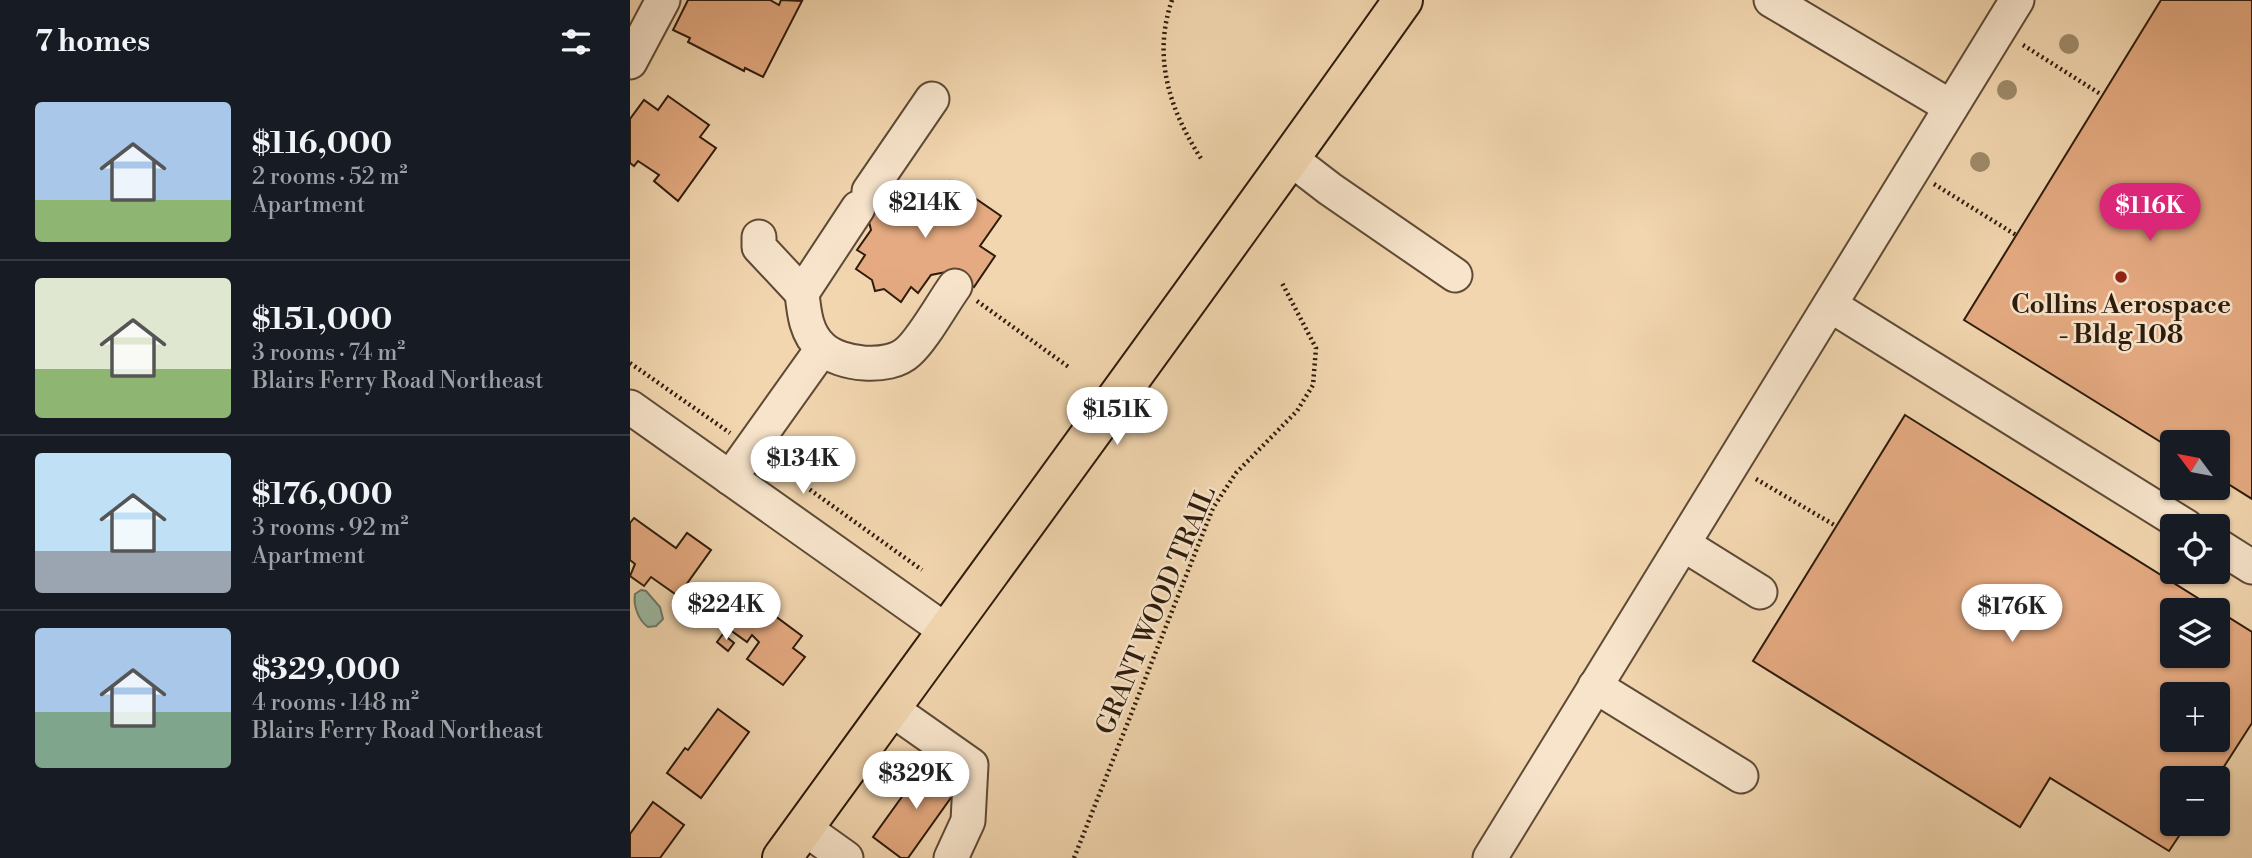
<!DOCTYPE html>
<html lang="en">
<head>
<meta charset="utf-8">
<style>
	:root { --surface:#171b24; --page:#242831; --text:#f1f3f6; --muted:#9ea1a6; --line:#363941; --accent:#db2777 }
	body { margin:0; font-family:"Libre Bodoni",serif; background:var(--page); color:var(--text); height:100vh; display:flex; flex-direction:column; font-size:26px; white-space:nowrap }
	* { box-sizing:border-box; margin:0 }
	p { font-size:23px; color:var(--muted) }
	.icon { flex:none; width:38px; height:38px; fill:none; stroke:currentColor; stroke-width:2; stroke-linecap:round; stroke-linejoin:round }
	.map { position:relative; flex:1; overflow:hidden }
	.side { display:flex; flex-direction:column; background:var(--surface); width:630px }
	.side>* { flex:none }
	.needle { width:46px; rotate:302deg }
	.tools { position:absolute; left:1530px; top:430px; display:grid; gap:14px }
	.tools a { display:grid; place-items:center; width:70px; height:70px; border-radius:7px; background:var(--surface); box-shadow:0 2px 5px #0004; font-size:35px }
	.price { position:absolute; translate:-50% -60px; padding:0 16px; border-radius:24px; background:#fff; color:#222; font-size:23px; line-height:46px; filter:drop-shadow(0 2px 4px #0008) }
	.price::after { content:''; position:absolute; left:50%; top:42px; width:21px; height:16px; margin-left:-10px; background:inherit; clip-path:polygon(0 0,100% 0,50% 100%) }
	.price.selected { background:var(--accent); color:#fff }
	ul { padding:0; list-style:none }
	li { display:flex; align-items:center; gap:21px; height:175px; padding:0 35px }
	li+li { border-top:2px solid var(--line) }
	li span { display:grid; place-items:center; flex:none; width:196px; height:140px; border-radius:7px; color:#555 }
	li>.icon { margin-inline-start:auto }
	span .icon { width:84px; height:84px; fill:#fffc; stroke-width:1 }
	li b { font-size:30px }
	h2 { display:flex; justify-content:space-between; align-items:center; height:84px; padding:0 35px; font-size:30px }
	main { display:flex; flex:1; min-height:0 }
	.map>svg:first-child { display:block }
</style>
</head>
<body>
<main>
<section class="side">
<h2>7 homes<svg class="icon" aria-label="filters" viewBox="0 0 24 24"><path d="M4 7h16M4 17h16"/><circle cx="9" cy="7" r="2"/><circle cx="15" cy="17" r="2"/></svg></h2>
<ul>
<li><span style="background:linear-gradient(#a9c7e8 70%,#8fb573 0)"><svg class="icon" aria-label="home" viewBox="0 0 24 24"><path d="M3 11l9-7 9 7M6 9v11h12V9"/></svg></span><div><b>$116,000</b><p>2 rooms · 52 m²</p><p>Apartment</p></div></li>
<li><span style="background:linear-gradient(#dfe7d0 65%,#8fb573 0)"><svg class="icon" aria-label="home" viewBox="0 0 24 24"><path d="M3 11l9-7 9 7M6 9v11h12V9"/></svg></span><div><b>$151,000</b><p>3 rooms · 74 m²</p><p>Blairs Ferry Road Northeast</p></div></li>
<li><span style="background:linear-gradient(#bfe0f5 70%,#9aa5b1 0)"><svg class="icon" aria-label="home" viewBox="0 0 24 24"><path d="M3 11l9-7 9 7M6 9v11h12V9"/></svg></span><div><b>$176,000</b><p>3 rooms · 92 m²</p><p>Apartment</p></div></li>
<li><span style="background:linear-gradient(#a9c7e8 60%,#7fa58c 0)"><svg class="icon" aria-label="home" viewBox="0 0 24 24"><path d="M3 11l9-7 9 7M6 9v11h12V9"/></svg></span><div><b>$329,000</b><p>4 rooms · 148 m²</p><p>Blairs Ferry Road Northeast</p></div></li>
</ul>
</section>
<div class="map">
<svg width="1622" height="858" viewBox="0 0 1622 858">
	<rect width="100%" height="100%" fill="#f2d6af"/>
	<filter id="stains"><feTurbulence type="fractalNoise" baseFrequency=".00286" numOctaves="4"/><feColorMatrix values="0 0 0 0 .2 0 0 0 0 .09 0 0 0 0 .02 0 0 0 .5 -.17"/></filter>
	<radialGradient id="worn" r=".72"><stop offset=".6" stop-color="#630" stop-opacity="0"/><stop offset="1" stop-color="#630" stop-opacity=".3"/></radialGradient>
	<path fill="#9cbaa5" stroke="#707a68" stroke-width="2" d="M11,590L16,591L30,607L33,619L26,626L18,627C8,620 3,605 5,594Z"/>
	<g fill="#e5aa81" stroke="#2d1b0c" stroke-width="2" fill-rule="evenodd">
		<path d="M58,0H140L149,5L151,0L172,1L133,77L115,68L114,71L58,42L60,38L43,30Z"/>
		<path d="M1531,0H1622V499L1587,477V443H1542V449L1334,320Z"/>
		<path d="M38,96L79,125L70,137L86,148L48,201L24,181L29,175L8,161L4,166L0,163V119L14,100L28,110Z"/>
		<path d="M320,181L371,216L350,246L365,256L344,287L321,271L301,275L288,293L281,287L271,302L254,289L245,291L242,280L226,269L235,255L227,250L241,230L230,185L259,206L270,189L287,201L308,198Z"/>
		<path d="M1275,415L1622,632V723L1586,779H1542V824H1557L1539,851L1420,778L1390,827L1123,661ZM1542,611H1587V656H1542ZM1542,695H1587V740H1542Z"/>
		<path d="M4,518L46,548L57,533L81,550L48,596L21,577L14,586L0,576L5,564L0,560V523Z"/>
		<path d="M114,593L172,636L163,648L175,657L153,685L117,659L129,642L122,635L117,642L92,624Z"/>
		<path d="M93,634L104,643L98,651L87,642Z"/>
		<path d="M88,709L119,732L71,798L37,773L55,748L58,750Z"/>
		<path d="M297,762L330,785L278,858H271L243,837Z"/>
		<path d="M23,802L54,825L30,858H0V834Z"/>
	</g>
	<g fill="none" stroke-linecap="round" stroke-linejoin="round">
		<defs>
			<g id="minor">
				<path d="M1141,0L1321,107"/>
				<path d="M0,62L33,0"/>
				<path d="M661,159L700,189L825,275"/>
				<path d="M239,191L302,99"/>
				<path d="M228,208L172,293C174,313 176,334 192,348C210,365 259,370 278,352C293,339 312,304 325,286"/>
				<path d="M129,237V247L172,293"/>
				<path d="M1200,305L1557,527"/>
				<path d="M0,407L315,630"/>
				<path d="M100,478L192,349"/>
				<path d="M1053,544L1130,592"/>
				<path d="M1587,545L1622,567"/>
				<path d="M965,686L1111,776"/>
				<path d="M260,708L341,765L338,821L321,858"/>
				<path d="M174,828L216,858"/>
				<path d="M860,858L1387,0"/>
			</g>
			<path id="major" d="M152,858C359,572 569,288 773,0"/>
		</defs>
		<use href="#minor" stroke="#5e4a35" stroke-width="37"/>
		<use href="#major" stroke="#2d1b0c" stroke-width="42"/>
		<g stroke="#2d1b0c" stroke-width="4.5" stroke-dasharray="2 3.5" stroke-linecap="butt">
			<path d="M542,0C522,58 540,111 572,160"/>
			<path d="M1393,45L1472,95"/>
			<path d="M1304,184L1386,235"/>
			<path d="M347,301L440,368"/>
			<path d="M0,363L100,433"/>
			<path d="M144,464L292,570"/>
			<path d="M1126,479L1206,526"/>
			<path d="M444,858L583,508L606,473L667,411L683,385L686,348L652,283"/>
		</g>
		<use href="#minor" stroke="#f7e4cb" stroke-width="33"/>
		<use href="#major" stroke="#f2d6af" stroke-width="38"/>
	</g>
	<g fill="#9e8a69">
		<circle cx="1439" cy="44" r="10"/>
		<circle cx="1377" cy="90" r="10"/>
		<circle cx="1350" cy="162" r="10"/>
	</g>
	<circle fill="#8f2418" stroke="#f7e4cb" stroke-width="2.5" cx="1491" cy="277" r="7"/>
	<g text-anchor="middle" stroke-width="5" stroke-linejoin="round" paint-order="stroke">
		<g font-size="26" font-weight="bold" fill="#2d1b0c" stroke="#f7e4cb">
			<text x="1491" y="313">Collins Aerospace<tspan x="1491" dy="30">- Bldg 108</tspan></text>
		</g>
		<g font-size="26" fill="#2d1b0c" stroke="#f7e4cb">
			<text transform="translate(525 610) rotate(-67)" y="9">GRANT WOOD TRAIL</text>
		</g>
	</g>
	<rect width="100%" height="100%" filter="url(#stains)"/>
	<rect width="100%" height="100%" fill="url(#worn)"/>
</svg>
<div class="tools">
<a><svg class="needle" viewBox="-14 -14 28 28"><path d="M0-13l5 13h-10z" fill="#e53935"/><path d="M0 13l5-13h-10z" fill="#9ea1a6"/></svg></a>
<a><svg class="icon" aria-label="locate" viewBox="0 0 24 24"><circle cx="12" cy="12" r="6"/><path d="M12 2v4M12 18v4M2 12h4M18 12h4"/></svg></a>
<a><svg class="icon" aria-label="layers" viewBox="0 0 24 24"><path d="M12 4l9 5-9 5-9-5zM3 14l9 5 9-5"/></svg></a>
<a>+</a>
<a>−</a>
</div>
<b class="price" style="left:295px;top:240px">$214K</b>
<b class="price selected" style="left:1520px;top:243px">$116K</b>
<b class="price" style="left:487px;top:447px">$151K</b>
<b class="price" style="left:173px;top:496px">$134K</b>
<b class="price" style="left:96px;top:642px">$224K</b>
<b class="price" style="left:1382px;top:644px">$176K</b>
<b class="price" style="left:286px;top:811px">$329K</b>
</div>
</main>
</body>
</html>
